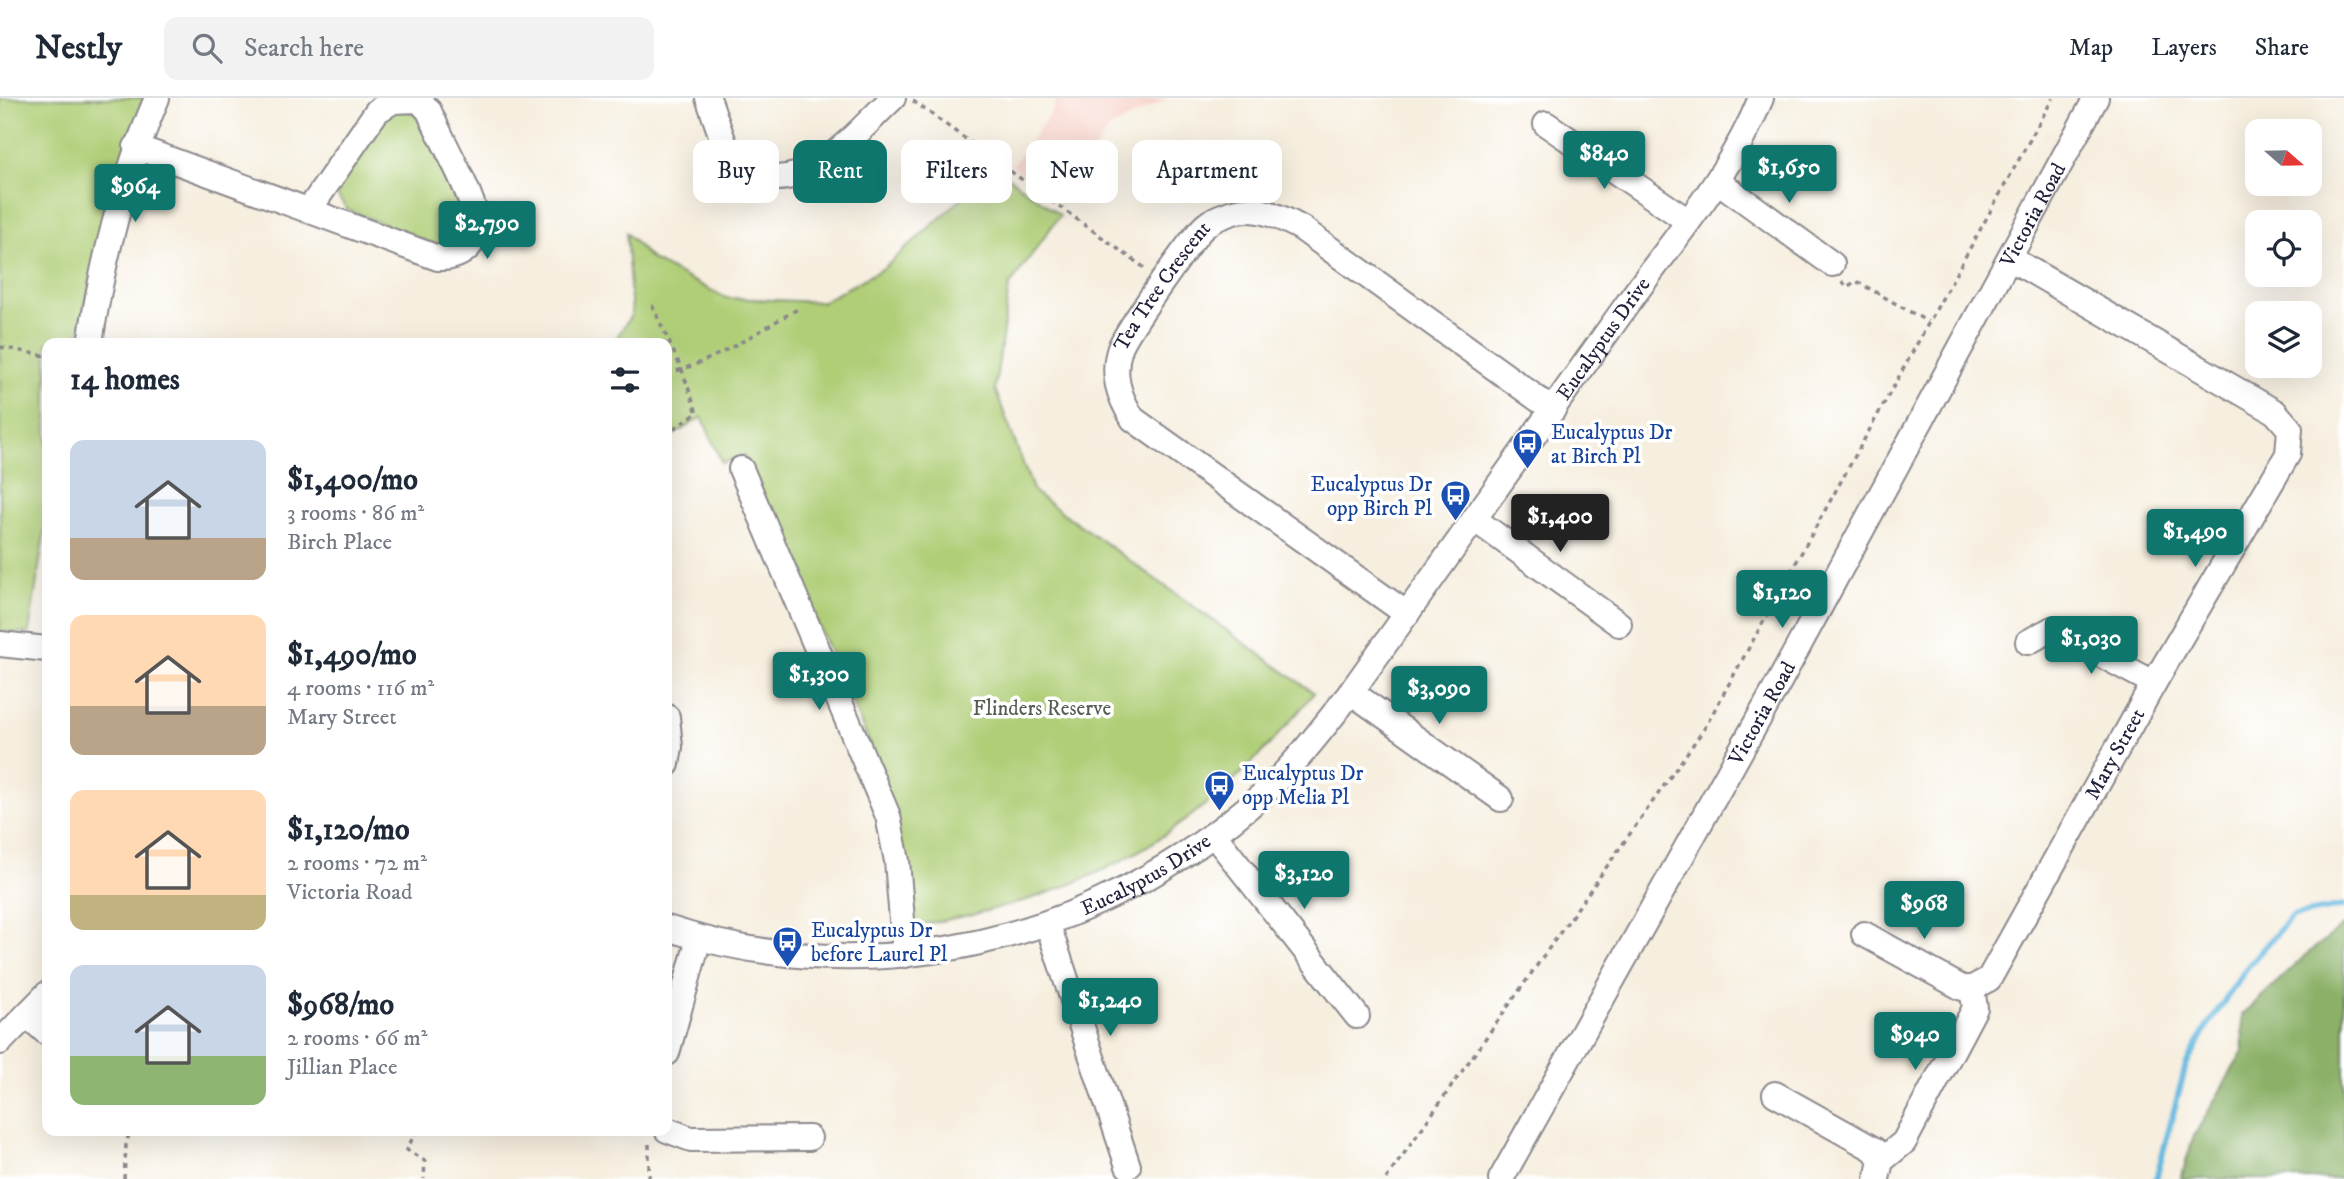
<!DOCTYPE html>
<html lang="en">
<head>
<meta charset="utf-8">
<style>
	:root { --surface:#fff; --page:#f2f2f3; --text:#1f2937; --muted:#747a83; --line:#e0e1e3; --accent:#0f766e }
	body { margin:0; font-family:"IM FELL DW Pica",serif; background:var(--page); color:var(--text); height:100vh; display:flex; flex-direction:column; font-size:26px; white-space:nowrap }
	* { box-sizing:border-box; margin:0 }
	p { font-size:23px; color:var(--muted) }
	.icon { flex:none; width:38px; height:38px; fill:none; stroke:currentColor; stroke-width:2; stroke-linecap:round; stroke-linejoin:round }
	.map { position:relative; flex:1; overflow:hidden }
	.details { position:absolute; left:42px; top:240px; width:630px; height:798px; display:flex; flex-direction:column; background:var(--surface); border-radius:14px; box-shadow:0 7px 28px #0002 }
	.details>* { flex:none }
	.top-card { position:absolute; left:693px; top:42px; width:665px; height:63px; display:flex; gap:14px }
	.needle { width:46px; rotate:110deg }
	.buttons { position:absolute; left:2245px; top:21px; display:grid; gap:14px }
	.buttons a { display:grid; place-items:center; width:77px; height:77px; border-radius:14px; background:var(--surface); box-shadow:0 7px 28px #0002; font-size:35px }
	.price { position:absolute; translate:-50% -60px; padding:0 16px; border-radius:7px; background:var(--accent); color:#fff; font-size:23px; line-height:46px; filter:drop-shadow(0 2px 4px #0008) }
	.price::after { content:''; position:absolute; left:50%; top:42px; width:21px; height:16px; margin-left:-10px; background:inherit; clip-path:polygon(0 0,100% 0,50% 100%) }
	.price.selected { background:#222; color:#fff }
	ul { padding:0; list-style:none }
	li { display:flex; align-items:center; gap:21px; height:175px; padding:0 28px }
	li span { display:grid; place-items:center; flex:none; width:196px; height:140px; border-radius:14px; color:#555 }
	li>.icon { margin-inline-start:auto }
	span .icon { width:84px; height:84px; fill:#fffc; stroke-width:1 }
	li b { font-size:30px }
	h2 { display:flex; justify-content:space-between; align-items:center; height:84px; padding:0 28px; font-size:30px }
	.tag { padding:0 24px; border-radius:14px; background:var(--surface); box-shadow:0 7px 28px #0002; font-size:24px; line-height:63px }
	.tag.selected { background:var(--accent); color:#fff }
	header { display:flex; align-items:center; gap:42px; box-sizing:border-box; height:98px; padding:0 35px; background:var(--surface); border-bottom:2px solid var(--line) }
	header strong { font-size:33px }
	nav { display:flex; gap:38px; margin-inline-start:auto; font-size:24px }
	.search { width:490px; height:63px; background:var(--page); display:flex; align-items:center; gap:18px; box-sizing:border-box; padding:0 24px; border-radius:14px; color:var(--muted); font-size:26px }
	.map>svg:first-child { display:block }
</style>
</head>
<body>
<header>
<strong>Nestly</strong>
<div class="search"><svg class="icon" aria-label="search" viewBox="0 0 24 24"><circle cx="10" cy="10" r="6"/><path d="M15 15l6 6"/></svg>Search here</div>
<nav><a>Map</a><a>Layers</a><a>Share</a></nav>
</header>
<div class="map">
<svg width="2344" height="1081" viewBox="0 0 2344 1081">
	<rect width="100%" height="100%" fill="#fff"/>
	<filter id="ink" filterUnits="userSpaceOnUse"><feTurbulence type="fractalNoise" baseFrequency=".0143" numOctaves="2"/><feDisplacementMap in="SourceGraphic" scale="14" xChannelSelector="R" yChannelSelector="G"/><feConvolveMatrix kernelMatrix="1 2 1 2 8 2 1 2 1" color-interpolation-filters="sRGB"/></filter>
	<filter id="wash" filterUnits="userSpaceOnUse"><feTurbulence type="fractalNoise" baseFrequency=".00686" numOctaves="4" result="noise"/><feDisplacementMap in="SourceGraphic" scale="28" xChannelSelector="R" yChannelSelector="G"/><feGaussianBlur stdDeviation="1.57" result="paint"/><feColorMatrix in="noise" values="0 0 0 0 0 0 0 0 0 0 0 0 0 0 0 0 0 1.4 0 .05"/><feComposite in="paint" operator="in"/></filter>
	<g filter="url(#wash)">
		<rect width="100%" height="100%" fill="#f6eede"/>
		<path fill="#f7d1c7" d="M1056,0H1169L1110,30L1058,102L1012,68L1053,12Z"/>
		<g fill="#afce76" stroke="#687858" stroke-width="2">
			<path d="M0,0H144L111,89L77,245H47V417L29,535L0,534Z"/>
			<path d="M404,11L415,16L465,117L464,135L449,147L439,148L348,112L338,99L339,87L388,17Z"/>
			<path d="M996,70L1060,117L1009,189L995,291L1034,394L1314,595C1202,735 1089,801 912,828L879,667L744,357L722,365L702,319L667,341V245H613L632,216L626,135L652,162L726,200L822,204L884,170Z"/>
		</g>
		<path fill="#8bb167" stroke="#566a51" stroke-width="2" d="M2344,827V1081H2181L2193,1040L2243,953L2242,917L2307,856Z"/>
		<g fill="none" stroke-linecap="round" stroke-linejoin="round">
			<path stroke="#62b7df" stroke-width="6" d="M2156,1081L2186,967L2208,927L2248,868L2292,818L2344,808"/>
		</g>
	</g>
	<g filter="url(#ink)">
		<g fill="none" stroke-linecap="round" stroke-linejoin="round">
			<defs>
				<g id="minor">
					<path d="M708,0C715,17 724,52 735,65C740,71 753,76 759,78C813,92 857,33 893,0"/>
					<path d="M1546,26L1688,123"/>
					<path d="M136,49L438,160C462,161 482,144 476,119C470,91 441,41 429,13L419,2L393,3L377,13L309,112"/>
					<path d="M1719,84L1832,166"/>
					<path d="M90,245C103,159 123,80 157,0"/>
					<path d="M741,371L888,718L897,763L905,857"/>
					<path d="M1474,421L1619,526"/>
					<path id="s1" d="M1407,516L1133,321C1119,299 1111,276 1120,250C1125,235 1194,136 1206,127C1211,123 1219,119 1225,117C1252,105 1277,117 1301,130L1553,312"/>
					<path d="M2028,544L2052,531L2154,585"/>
					<path d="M0,546L47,551"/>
					<path d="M1351,594L1501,701"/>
					<path d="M667,619L670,649L667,666"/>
					<path d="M1214,737L1357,918"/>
					<path d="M1048,827L1128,1068"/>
					<path id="s2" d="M667,830C874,899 1099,842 1261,698C1295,667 1323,630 1351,594C1442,465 1535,337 1626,208C1674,140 1730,78 1761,0"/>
					<path id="s3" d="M1864,836L1962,890H1972L1989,881L2154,585L2288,356L2290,331L2275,314L2011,161"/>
					<path d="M28,918L47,935"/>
					<path d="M0,944L47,896"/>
					<path d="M667,955L699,840"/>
					<path d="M1775,996L1875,1052L1881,1063"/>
					<path d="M667,1032L691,1041L809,1040"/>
					<path id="s4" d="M1501,1081L1778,586L2096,0"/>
					<path d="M1877,1081L1881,1063L1904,1044L1975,910L1972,890"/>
				</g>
			</defs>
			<use href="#minor" stroke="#8c888c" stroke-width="28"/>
			<g stroke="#8c888c" stroke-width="3.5" stroke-dasharray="5 5" stroke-linecap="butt">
				<path d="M913,3L1146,171"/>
				<path d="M1842,183L1847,189L1856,183L1928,224"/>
				<path d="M652,207L682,272L697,315L667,335"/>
				<path d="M0,249L47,258"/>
				<path d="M667,275C712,266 757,233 798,211"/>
				<path d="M416,1032L407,1052L425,1063L424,1081"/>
				<path d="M124,1081L126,1047L130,1032"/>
				<path d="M649,1081V1043"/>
				<path d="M1386,1081L1704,631L2053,0"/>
			</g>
			<use href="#minor" stroke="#fff" stroke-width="24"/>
		</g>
	</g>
	<defs>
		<symbol id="bus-pin" viewBox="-11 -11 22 30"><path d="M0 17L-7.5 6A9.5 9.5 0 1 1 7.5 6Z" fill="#1a4fb4" stroke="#fff"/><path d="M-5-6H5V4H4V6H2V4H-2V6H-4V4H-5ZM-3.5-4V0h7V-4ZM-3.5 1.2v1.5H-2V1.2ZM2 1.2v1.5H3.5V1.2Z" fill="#fff"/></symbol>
	</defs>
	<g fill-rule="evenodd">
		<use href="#bus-pin" x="1510" y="328" width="35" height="47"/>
		<use href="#bus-pin" x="1438" y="380" width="35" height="47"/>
		<use href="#bus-pin" x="1202" y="670" width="35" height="47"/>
		<use href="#bus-pin" x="770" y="826" width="35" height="47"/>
	</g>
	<g text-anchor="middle" stroke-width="7" stroke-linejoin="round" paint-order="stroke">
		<g font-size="21" fill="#22223b" stroke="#fff">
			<text dy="7" stroke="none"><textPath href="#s4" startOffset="1101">Victoria Road</textPath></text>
			<text dy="7" stroke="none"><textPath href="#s1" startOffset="486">Tea Tree Crescent</textPath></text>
			<text dy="7" stroke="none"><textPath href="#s2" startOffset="1209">Eucalyptus Drive</textPath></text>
			<text dy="7" stroke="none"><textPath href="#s4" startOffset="534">Victoria Road</textPath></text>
			<text dy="7" stroke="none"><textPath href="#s3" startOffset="399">Mary Street</textPath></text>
			<text dy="7" stroke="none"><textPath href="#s2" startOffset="497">Eucalyptus Drive</textPath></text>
		</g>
		<g font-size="21" fill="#164399" stroke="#fff" text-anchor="start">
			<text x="1551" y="341">Eucalyptus Dr<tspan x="1551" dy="24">at Birch Pl</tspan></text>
			<text x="1432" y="393" text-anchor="end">Eucalyptus Dr<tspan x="1432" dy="24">opp Birch Pl</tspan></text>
			<text x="1242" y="682">Eucalyptus Dr<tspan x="1242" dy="24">opp Melia Pl</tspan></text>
			<text x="811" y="839">Eucalyptus Dr<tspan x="811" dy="24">before Laurel Pl</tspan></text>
		</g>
		<g font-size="21" fill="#535e50" stroke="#fff">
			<text x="1042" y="617">Flinders Reserve</text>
		</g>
	</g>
</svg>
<div class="buttons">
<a><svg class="needle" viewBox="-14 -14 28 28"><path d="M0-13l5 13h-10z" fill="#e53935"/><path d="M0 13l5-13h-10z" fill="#747a83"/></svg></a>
<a><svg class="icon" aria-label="locate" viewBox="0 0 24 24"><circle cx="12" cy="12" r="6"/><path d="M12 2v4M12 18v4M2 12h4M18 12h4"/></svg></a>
<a><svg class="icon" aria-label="layers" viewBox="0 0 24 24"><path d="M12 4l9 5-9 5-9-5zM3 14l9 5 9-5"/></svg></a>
</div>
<b class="price" style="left:1604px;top:93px">$840</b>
<b class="price" style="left:1789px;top:107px">$1,650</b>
<b class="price" style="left:135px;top:126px">$964</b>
<b class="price" style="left:487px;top:163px">$2,790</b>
<b class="price selected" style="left:1560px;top:456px">$1,400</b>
<b class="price" style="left:2195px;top:471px">$1,490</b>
<b class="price" style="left:1782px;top:532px">$1,120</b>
<b class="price" style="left:2091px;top:578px">$1,030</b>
<b class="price" style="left:819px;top:614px">$1,300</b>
<b class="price" style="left:1439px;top:628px">$3,090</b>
<b class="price" style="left:1304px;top:813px">$3,120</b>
<b class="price" style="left:1924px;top:843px">$968</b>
<b class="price" style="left:1110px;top:940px">$1,240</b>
<b class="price" style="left:1915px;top:974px">$940</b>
<div class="top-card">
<a class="tag">Buy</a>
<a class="tag selected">Rent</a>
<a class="tag">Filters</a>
<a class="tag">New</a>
<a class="tag">Apartment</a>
</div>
<section class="details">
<h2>14 homes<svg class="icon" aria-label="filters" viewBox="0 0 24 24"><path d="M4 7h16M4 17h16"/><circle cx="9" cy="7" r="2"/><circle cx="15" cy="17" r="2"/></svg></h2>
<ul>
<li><span style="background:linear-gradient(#c9d6e8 70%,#b9a48a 0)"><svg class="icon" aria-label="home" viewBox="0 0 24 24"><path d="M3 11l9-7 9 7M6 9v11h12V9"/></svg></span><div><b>$1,400/mo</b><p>3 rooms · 86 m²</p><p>Birch Place</p></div></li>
<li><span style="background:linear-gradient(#ffd9b3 65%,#b9a48a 0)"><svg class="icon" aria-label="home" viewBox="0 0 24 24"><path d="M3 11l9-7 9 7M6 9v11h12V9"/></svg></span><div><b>$1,490/mo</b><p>4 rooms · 116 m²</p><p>Mary Street</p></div></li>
<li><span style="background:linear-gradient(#ffd9b3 75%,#c2b280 0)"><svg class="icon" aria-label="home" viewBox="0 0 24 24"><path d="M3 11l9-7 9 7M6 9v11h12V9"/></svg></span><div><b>$1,120/mo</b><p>2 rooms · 72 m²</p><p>Victoria Road</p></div></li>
<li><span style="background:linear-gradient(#c9d6e8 65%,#8fb573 0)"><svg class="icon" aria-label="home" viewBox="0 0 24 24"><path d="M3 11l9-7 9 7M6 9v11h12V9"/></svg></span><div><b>$968/mo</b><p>2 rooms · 66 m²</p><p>Jillian Place</p></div></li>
</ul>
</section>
</div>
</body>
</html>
